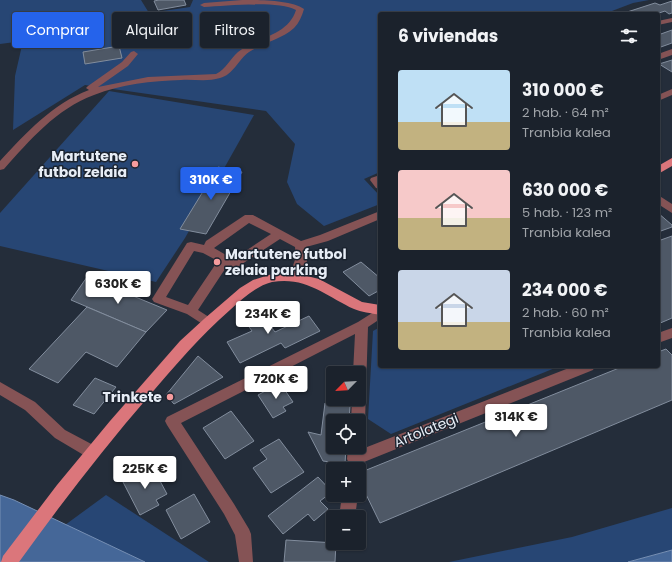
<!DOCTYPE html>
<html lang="es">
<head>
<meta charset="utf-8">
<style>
	:root { --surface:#1b222c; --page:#242a34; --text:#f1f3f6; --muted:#a0a4a9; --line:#393f48; --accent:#2563eb }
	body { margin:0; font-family:Poppins,sans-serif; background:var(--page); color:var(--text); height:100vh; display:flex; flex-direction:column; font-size:15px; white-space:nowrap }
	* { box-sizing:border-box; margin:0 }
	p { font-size:13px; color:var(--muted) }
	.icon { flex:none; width:22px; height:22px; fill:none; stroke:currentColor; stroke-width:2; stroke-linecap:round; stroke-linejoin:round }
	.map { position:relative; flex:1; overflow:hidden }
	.side { position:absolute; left:378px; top:12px; width:282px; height:356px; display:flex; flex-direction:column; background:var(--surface); border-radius:4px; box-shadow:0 1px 3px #0004,0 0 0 1px var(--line) }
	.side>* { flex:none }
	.top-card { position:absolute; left:12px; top:12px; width:306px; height:36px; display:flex; gap:8px }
	.needle { width:26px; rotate:246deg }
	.tools { position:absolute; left:326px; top:366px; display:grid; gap:8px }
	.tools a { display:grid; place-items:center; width:40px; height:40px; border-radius:4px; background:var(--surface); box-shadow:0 1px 3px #0004,0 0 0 1px var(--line); font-size:20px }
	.price { position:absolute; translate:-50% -34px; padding:0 9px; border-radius:4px; background:#fff; color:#222; font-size:13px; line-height:26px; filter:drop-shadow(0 1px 2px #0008) }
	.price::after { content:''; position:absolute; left:50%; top:24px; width:12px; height:9px; margin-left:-6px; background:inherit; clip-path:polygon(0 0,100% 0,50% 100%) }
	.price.on { background:var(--accent); color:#fff }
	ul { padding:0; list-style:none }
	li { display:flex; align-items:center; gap:12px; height:100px; padding:0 20px }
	li span { display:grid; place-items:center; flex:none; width:112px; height:80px; border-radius:4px; color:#555 }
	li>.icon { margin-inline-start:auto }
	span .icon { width:48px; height:48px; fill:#fffc; stroke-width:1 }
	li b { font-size:17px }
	h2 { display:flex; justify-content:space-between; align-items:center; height:48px; padding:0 20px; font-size:17px }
	.tag { padding:0 14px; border-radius:4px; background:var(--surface); box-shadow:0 1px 3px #0004,0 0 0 1px var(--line); font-size:14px; line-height:36px }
	.tag.on { background:var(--accent); color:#fff }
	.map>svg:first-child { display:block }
</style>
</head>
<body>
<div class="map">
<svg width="672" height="562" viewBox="0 0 672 562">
	<rect width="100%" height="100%" fill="#242d3a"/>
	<g fill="#274674">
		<path d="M0,0H141L149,13L190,7L193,0H649L633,3L604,14H380V172L364,179L380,196V204L324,226L297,204L287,182L295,144L266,111L85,85L13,130L15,76L23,41L0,44Z"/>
		<path d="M109,91L254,115L185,238L156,282L0,246V213Z"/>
		<path d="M380,327V366H560L391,434L368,419L373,331Z"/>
		<path d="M106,495L209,562H145L65,525Z"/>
		<path d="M672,508V550L628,562H449L572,537Z"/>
	</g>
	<g fill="#456798" stroke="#768fb4">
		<path d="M0,495L14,500L145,562H0Z"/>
		<path d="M672,550V562H628Z"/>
	</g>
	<g fill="#4e5866" stroke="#828d9d">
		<path d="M159,0H184L186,5L158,10L154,1Z"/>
		<path d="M672,1V13L669,14L665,11L656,14H621L655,3L660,5Z"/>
		<path d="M672,30V43L658,48V35Z"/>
		<path d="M119,46L122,58L85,64L83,52Z"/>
		<path d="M672,60V72L659,64Z"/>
		<path d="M218,167L242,172L206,234L180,229Z"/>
		<path d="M658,213L672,225V227L658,232Z"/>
		<path d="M672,236V318L658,324V241Z"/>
		<path d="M361,262L380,278V290L369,296L343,272Z"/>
		<path d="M87,277L167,310L146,332L71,300Z"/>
		<path d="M87,307L146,332L117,367L86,352L58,383L29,369Z"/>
		<path d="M256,307L275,332L309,316L320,331L285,348L281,343L240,363L227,342L252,331L240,314Z"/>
		<path d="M666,349L672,355V400L380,523L359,480V473L624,366H658V352Z"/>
		<path d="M198,356L223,377L174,404L166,395Z"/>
		<path d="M95,378L116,387L94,414L73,405Z"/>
		<path d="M280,383L293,402L283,407L286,411L273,418L258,395Z"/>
		<path d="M325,403L350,406L349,421H333V447H346L345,464L323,461L308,432L321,435Z"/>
		<path d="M231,411L254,441L225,459L203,428Z"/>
		<path d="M279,439L304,472L271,493L253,468L267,459L260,450Z"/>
		<path d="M152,466L167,494L156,500L159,505L140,515L123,482Z"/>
		<path d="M318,477L332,492L320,501L328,509L314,521L308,514L283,534L268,516Z"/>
		<path d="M194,494L210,522L181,539L166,510Z"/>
		<path d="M286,540L336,543L335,562H284Z"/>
	</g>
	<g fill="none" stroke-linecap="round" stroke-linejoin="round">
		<g fill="#855355" fill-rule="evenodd">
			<path d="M242,0C259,0 291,0 304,9C302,16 299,23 294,28C282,39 263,43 249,52C238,60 233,75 220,78C207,82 194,79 181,80C152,81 121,84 94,95C56,109 30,140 4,169L0,170V161C26,133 52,104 89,90L86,88L88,86L122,62L131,52L134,51L138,54L128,66L98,87L148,77L216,74C226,69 230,59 238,52C257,37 288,36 296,10C278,0 226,6 204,7L200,5L204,3Z"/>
			<path d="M672,18V22L658,25V21Z"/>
			<path d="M672,49V55L658,60V54Z"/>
			<path d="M672,89V95L658,101V95Z"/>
			<path d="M380,175V189L376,188L370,180L371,178Z"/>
			<path d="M658,195L672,204V213L658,204Z"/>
			<path d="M380,211V219L328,241L306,247L307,261L299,280L295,281L291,280L289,277L296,257L295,247L280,239L239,266L225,269L198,310L212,319L214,322L212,325L208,327L204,325L187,314L154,302L152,299L187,243L191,242L204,245L206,241L245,215H253L301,241L320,235ZM249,223L271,234L232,260H228L226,255L214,248ZM194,251L203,253L216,260L215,265L188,305L166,297Z"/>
			<path d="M380,308V319L368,327L365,421L363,425L359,427V421H351L352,399H359V373H353L355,334L181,423L234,504L249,529L251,534L253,562H239L235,535L224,514L167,425L165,421L167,417L358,322Z"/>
			<path d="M672,328V338L658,343V333Z"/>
			<path d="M574,366H595L593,370L359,464L354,466L349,464L347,459L348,447H359V442L362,449Z"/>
			<path d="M0,382L35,402L65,430L97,447L99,452L97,457L92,459L87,457L55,438L25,410L0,395Z"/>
			<path d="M342,495H358L355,517H339Z"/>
		</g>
		<g fill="#db767b" fill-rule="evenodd">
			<path d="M672,158V166L658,174V166Z"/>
			<path d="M295,273L319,279L362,302L380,305V315C371,313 361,312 354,309C326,296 306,276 272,282C256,286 242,299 230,310C200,336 175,366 149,396C103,449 60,505 19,562H1L3,556L57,485L110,421L180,341L204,319L240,288L253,280L272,274Z"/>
		</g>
	</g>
	<g fill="#f59b9d" stroke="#1b232f" stroke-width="1.5">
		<circle cx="135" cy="164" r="4"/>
		<circle cx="217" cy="262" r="4"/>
		<circle cx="170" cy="397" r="4"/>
	</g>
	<g text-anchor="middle" stroke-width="3" stroke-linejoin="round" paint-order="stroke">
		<g font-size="14" font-weight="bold" fill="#e7edf6" stroke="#1b232f" text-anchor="end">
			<text x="127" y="161">Martutene<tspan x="127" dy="16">futbol zelaia</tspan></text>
			<text x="225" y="259" text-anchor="start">Martutene futbol<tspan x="225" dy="16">zelaia parking</tspan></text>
			<text x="162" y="402">Trinkete</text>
		</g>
		<g font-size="14" fill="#e7edf6" stroke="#1b232f">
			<text transform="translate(426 430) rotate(-22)" y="5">Artolategi</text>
		</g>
	</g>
</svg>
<div class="tools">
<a><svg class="needle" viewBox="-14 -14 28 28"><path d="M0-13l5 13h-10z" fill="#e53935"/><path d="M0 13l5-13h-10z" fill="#a0a4a9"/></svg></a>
<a><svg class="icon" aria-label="locate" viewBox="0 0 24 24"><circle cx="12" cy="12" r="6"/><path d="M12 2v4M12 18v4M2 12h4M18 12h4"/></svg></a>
<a>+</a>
<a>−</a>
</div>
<b class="price on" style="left:211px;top:201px">310K €</b>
<b class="price" style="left:118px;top:305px">630K €</b>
<b class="price" style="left:268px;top:335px">234K €</b>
<b class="price" style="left:276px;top:400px">720K €</b>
<b class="price" style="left:516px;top:438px">314K €</b>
<b class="price" style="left:145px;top:490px">225K €</b>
<div class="top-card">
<a class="tag on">Comprar</a>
<a class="tag">Alquilar</a>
<a class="tag">Filtros</a>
</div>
<section class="side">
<h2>6 viviendas<svg class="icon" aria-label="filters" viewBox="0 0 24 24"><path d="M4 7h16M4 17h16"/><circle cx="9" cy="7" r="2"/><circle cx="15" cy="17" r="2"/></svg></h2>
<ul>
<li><span style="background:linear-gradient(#bfe0f5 65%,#c2b280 0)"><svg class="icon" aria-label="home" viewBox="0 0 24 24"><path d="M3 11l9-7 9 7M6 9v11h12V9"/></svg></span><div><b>310 000 €</b><p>2 hab. · 64 m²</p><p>Tranbia kalea</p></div></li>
<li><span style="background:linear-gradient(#f6c9c9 60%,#c2b280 0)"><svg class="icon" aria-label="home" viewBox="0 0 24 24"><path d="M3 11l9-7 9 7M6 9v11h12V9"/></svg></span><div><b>630 000 €</b><p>5 hab. · 123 m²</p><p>Tranbia kalea</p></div></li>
<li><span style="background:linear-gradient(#c9d6e8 65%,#c2b280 0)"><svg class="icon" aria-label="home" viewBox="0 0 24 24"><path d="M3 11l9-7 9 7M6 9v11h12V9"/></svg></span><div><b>234 000 €</b><p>2 hab. · 60 m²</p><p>Tranbia kalea</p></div></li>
</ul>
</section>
</div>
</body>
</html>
